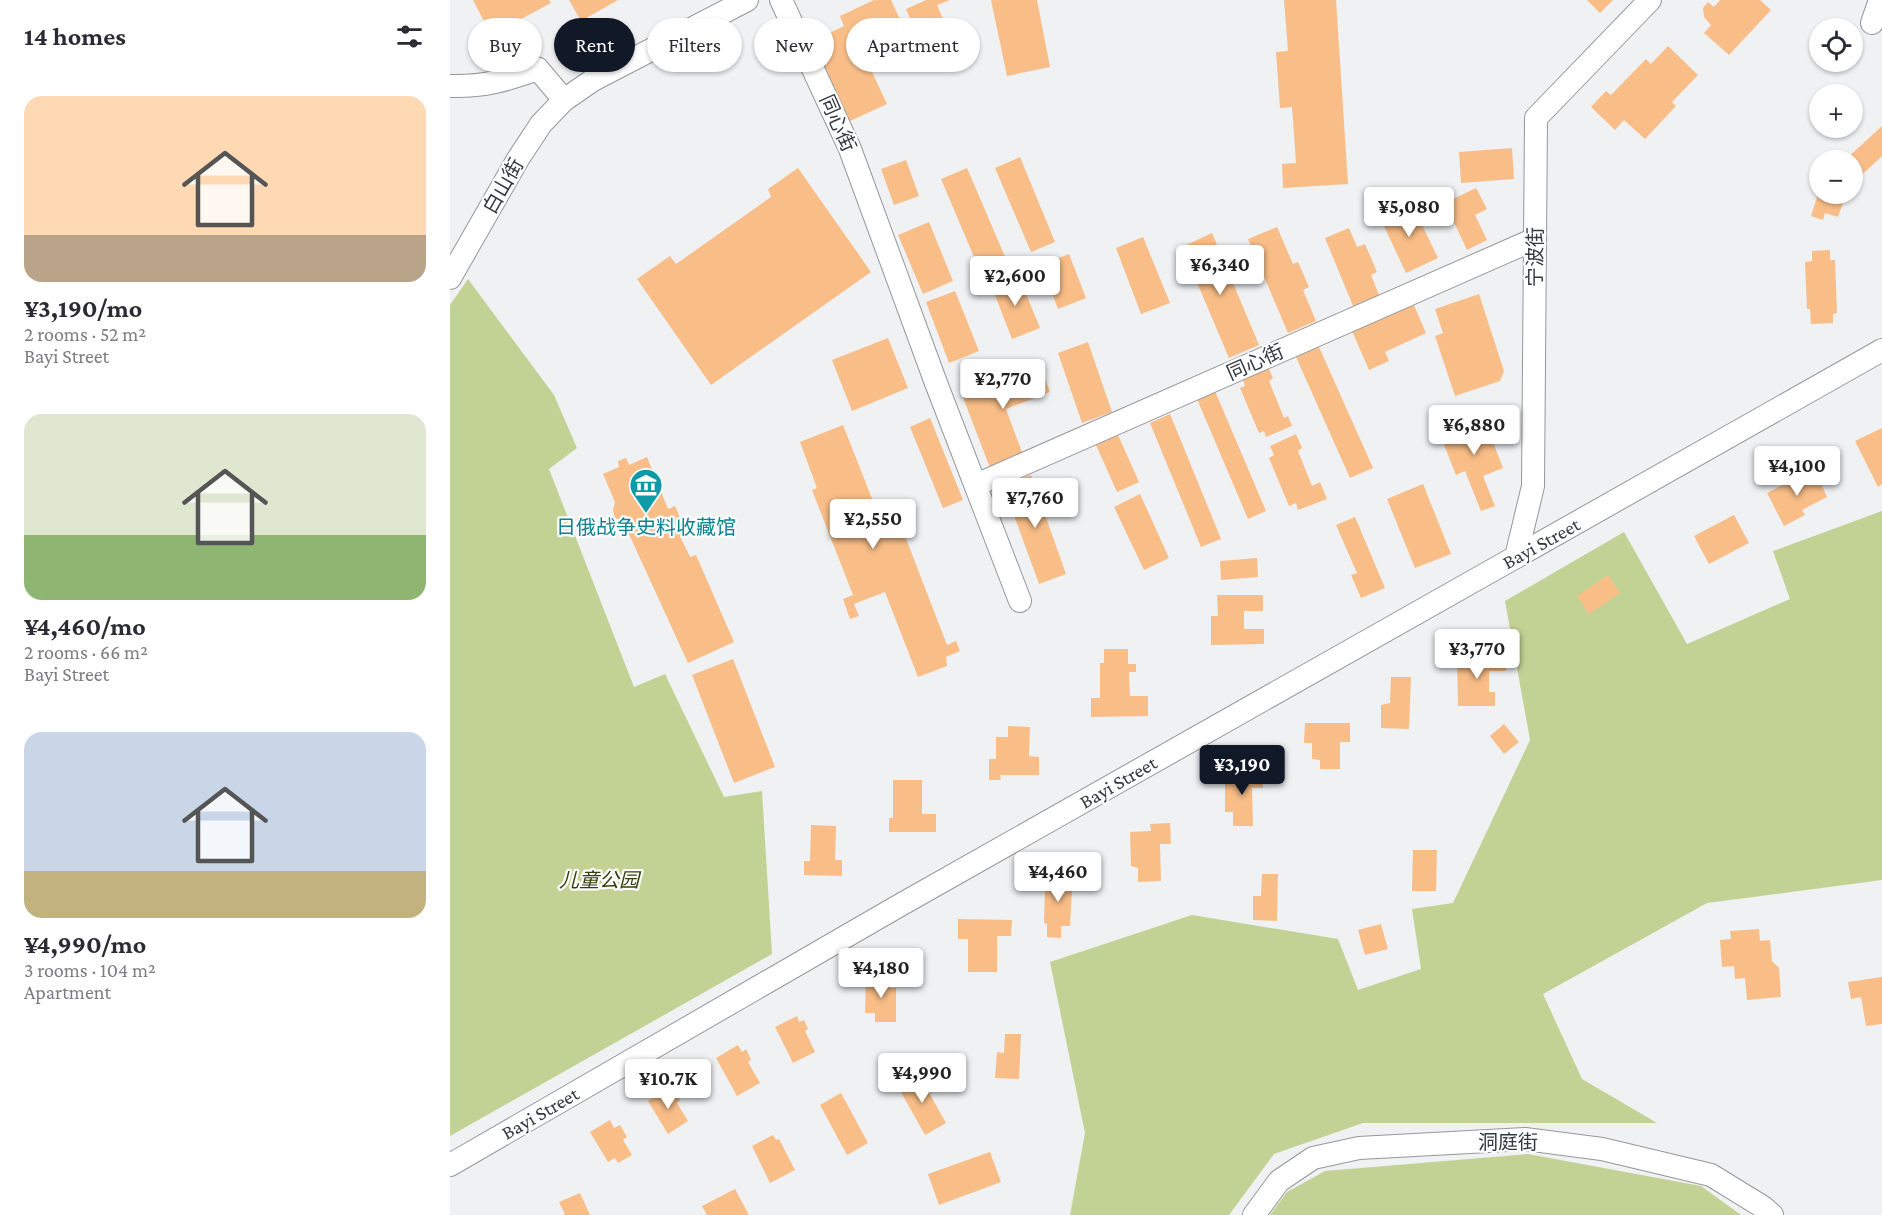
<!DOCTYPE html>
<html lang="en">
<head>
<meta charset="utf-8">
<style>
	:root { --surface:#fff; --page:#f7f7f7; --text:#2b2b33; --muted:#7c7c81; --accent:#111827 }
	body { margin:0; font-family:"Crimson Pro","Noto Sans SC",serif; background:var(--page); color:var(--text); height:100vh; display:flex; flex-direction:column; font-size:22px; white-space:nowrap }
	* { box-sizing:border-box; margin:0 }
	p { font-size:20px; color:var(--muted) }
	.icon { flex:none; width:33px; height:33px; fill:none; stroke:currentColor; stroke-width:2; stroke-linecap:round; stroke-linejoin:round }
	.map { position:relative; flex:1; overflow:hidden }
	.details { display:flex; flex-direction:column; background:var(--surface); width:450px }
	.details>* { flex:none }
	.banner { position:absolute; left:18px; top:18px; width:570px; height:54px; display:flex; gap:12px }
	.controls { position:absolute; left:1359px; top:18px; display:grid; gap:12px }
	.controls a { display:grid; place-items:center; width:54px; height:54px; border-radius:50%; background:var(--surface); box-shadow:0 2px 4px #0004; font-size:30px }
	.price { position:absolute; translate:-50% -51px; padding:0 14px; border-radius:6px; background:#fff; color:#222; font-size:20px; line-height:39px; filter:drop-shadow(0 2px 3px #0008) }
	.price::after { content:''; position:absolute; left:50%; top:36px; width:18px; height:14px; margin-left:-9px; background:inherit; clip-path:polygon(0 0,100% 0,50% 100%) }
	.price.current { background:var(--accent); color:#fff }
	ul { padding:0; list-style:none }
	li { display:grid; align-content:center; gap:12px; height:318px; padding:0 24px }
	li span { display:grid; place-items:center; height:186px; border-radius:18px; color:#555 }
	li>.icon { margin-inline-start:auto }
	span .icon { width:108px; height:108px; fill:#fffc; stroke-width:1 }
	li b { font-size:26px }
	h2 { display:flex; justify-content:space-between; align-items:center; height:72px; padding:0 24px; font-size:26px }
	.pill { padding:0 21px; border-radius:27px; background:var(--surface); box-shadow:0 2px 4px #0004; font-size:21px; line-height:54px }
	.pill.current { background:var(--accent); color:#fff }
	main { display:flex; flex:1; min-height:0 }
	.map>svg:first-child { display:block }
</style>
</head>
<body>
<main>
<section class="details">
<h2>14 homes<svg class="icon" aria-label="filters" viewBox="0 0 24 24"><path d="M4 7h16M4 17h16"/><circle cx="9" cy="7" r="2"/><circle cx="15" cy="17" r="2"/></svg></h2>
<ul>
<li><span style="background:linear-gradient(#ffd9b3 75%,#b9a48a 0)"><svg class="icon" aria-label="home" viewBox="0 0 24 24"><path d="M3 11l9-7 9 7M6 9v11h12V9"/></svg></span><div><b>¥3,190/mo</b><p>2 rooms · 52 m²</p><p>Bayi Street</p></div></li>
<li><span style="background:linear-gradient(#dfe7d0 65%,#8fb573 0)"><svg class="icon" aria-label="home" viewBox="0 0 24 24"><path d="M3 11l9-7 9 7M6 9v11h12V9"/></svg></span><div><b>¥4,460/mo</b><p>2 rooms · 66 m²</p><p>Bayi Street</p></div></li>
<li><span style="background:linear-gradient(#c9d6e8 75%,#c2b280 0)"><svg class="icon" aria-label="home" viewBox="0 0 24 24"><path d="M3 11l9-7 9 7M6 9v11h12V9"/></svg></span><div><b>¥4,990/mo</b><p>3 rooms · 104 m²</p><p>Apartment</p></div></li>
</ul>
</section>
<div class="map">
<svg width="1432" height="1215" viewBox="0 0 1432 1215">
	<rect width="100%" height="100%" fill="#eff1f3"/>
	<g fill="#c2d295">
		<path d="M18,279L104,395L127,448L99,469L184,687L215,674L274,797L312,791L322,954L0,1136V305Z"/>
		<path d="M1432,511V880L1257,903L1093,994L1132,1079L1207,1123H913L824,1154L779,1215H620L635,1133L600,962L742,915L888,939L908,990L971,969L962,909L1003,903L1080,740L1055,601L1174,532L1237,644L1340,599L1323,551Z"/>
		<path d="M1078,1154L1251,1186L1291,1215H820L837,1192L875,1171Z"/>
	</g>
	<g fill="#f9be88">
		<path d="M23,0H99L101,3L41,35Z"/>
		<path d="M119,0H168L131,21Z"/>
		<path d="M424,0H441L453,26L410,46L437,104L400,121L363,41L394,26L390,16Z"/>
		<path d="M476,0H500L487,5L507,51L479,63L456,9Z"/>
		<path d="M541,0H587L600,67L557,76Z"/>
		<path d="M834,0H886L898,184L833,188L832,164L846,163L842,107L830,108L826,52L838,51Z"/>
		<path d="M1137,0H1163L1150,13Z"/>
		<path d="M1270,0H1310L1321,10L1279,55L1254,33L1261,25L1254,17L1253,8L1258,2L1264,7Z"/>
		<path d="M1218,46L1248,75L1222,102L1226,106L1195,139L1174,120L1165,130L1141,107L1156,91L1161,95L1196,59L1201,64Z"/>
		<path d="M1432,126V156L1402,184V160H1395Z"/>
		<path d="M1062,148L1064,179L1011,183L1009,152Z"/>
		<path d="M570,157L605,242L581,252L545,168Z"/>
		<path d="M456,160L469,196L444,205L431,169Z"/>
		<path d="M348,168L421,272L261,385L187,279L220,256L226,264L321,197L318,189Z"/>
		<path d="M517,168L556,259L530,271L491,179Z"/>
		<path d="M1026,188L1037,209L1025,215L1037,240L1017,250L995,203Z"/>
		<path d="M1368,194L1393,203L1388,217L1375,213L1373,220L1361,216Z"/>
		<path d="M961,202L988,258L956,273L933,224L939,221L937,214Z"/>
		<path d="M479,222L503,281L473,294L448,235Z"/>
		<path d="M827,227L843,264L848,262L859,287L853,290L866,321L838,333L798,239Z"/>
		<path d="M899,228L907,247L915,244L927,272L921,275L929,295L903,306L875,238Z"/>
		<path d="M762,233L809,345L779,358L732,247Z"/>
		<path d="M693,237L720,303L691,314L666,248Z"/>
		<path d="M1380,250V260H1385L1387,313L1383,314V323L1361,324L1360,309H1357L1355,262L1362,261V251Z"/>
		<path d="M619,254L636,298L608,309L591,265Z"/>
		<path d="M568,274L590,328L562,339L541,285Z"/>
		<path d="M505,291L529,351L499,363L476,302Z"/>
		<path d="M1029,294L1054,371L1050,381L1005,396L985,336L993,333L985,309Z"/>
		<path d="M963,303L976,333L935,352L939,361L919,370L902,331Z"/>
		<path d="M438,338L458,388L402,411L382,360Z"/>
		<path d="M638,342L662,412L632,423L608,353Z"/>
		<path d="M869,347L923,468L900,478L846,357Z"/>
		<path d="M589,362L600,392L556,409L573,455L540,468L511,392Z"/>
		<path d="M818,367L823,378L819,381L834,418L838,416L842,426L816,437L814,431L809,433L790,388L795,386L792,377Z"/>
		<path d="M765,391L816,511L798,519L747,399Z"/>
		<path d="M1023,406L1030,409L1053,468L1033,476L1045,506L1031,511L1015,471L1006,475L991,437L1022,425L1016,412Z"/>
		<path d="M720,414L771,539L751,547L700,423Z"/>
		<path d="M480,418L513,500L493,508L460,427Z"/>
		<path d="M393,425L434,529L450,523L497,645L506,641L510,651L496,657L497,666L468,677L435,592L404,604L409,616L400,619L393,599L403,595L362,490L367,488L350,442Z"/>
		<path d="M1432,428V484L1428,487L1405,441Z"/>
		<path d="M846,434L852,448L848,451L862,486L870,482L877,499L848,510L846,503L839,506L819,458L824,455L820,446Z"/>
		<path d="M668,435L689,482L667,492L646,445Z"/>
		<path d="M197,457L218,509L225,506L237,534L230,536L240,557L246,555L284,642L238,663L173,521L165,518L163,510L165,502L153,474L169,467L168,461L176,458L179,465Z"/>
		<path d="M1364,469L1377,497L1352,510L1355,515L1334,526L1317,493Z"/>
		<path d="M581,475L616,574L589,584L553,485Z"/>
		<path d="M973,484L1001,554L965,568L937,499Z"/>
		<path d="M690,494L719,558L694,570L664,507Z"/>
		<path d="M1284,515L1299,543L1259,564L1244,536Z"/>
		<path d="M905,517L935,588L911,598L901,575L907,573L886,525Z"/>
		<path d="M807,558L808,577L771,580L770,561Z"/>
		<path d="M1158,575L1170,593L1139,614L1127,596Z"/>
		<path d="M767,595H813V611H794V629H814V644L761,645V616H768Z"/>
		<path d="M654,649H678V664H686V672H679L680,696H698V716L641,717V698H650V663H654Z"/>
		<path d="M1056,656V671H1039V692H1045V706H1008L1007,657Z"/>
		<path d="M283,659L325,767L284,783L242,675Z"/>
		<path d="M941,677H961L959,729L931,728V705L940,703Z"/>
		<path d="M855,723H900V742H890V769H870V760L862,759V743H854Z"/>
		<path d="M1054,724L1069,742L1054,754L1040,736Z"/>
		<path d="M558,726L580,727L579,756L589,757V775H550L551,780H539V759H546V737H558Z"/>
		<path d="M782,771H813V788H802L803,826H783V812H775V781H782Z"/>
		<path d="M443,780H472V814H486V832H439V818H443Z"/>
		<path d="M720,823L721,844H710L711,881L688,882V868L681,866L680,832L701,831L700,824Z"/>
		<path d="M361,825L386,826L385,860H392V876L354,875V861H360Z"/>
		<path d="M963,850H987L986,891H962Z"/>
		<path d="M601,871H623L620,926H611V938L597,937V924L594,923L595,889H600Z"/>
		<path d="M812,874H828L827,921L803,920V896H811Z"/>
		<path d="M508,919L562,920L561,936H547V972H518V939H508Z"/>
		<path d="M931,924L938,949L915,955L908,930Z"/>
		<path d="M1309,929L1310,941L1320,940L1322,961L1329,968L1331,997L1297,1000L1295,978L1285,979L1284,966L1272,967L1270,940L1281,939L1280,931Z"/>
		<path d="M416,976L440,977V988H446V1022H425V1013H415Z"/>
		<path d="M1432,977V1024L1416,1026L1411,997L1401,999L1398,982Z"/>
		<path d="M347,1016L349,1022L354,1020L358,1029L355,1031L365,1052L343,1063L325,1027Z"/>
		<path d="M555,1034H571L569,1079L545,1078L547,1052L554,1053Z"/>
		<path d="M288,1045L292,1052L296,1049L301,1060L298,1062L310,1083L287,1096L266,1058Z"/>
		<path d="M468,1073L496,1123L475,1135L447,1085Z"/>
		<path d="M218,1088L221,1093L225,1091L230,1100L227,1103L238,1121L218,1134L198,1101Z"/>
		<path d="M391,1093L418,1143L397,1155L370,1105Z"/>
		<path d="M160,1120L164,1128L170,1125L177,1137L173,1140L182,1155L168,1163L165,1158L158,1162L140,1132Z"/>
		<path d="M323,1135L326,1140L329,1139L345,1170L320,1183L302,1146Z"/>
		<path d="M540,1152L551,1182L489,1205L478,1174Z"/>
		<path d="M285,1189L299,1215H257L252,1206Z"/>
		<path d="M130,1193L140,1215H115L109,1202Z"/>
	</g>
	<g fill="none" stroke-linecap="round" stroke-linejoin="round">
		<defs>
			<g id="minor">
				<path d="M331,0L400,149L486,383L570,601"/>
				<path d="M1422,23L1430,0"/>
				<path d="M0,86C34,87 57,80 88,69L114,100"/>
				<path d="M0,278L68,159L91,124L114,100L143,80L297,0"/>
				<path d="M526,485L1085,239"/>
				<path d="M1066,557L1083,486L1086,118L1200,0"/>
				<path d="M0,1165L452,904L1432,350"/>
				<path d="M804,1215L829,1181L863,1158L909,1148L1075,1139L1152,1149L1261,1175L1313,1207L1322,1215"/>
			</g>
		</defs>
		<use href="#minor" stroke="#959798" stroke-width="24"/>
		<use href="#minor" stroke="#fff" stroke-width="22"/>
	</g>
	<defs>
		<symbol id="museum-pin" viewBox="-11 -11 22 30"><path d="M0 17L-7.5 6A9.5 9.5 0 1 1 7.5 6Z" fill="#0f9aa8" stroke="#fdfeff"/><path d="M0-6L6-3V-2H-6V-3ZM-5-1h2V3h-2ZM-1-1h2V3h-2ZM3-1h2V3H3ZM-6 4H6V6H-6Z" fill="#fff"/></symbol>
	</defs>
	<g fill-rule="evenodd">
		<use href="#museum-pin" x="177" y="466" width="38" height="52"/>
	</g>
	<g text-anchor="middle" stroke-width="4.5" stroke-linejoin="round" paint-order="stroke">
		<g font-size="20" fill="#373839" stroke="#fdfeff">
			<text transform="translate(388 123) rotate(66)" y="7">同心街</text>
			<text transform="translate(53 186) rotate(-60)" y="7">白山街</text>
			<text transform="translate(1085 257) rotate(-90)" y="7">宁波街</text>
			<text transform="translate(805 362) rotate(-24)" y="7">同心街</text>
			<text transform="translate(1091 543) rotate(-29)" y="7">Bayi Street</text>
			<text transform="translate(668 782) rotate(-30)" y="7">Bayi Street</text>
			<text transform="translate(90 1113) rotate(-30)" y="7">Bayi Street</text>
			<text x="1058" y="1149">洞庭街</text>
		</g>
		<g font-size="20" fill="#0d838f" stroke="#fdfeff">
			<text x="196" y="534">日俄战争史料收藏馆</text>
		</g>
		<g font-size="20" font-style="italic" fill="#354008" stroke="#fdfeff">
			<text x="149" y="887">儿童公园</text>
		</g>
	</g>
</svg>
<div class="controls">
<a><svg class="icon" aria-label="locate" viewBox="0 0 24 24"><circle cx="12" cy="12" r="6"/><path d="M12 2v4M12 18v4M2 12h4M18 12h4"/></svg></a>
<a>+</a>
<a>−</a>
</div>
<b class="price" style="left:959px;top:238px">¥5,080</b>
<b class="price" style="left:770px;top:296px">¥6,340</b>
<b class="price" style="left:565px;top:307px">¥2,600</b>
<b class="price" style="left:553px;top:410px">¥2,770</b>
<b class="price" style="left:1024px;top:456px">¥6,880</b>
<b class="price" style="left:1347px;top:497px">¥4,100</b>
<b class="price" style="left:585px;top:529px">¥7,760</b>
<b class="price" style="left:423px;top:550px">¥2,550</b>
<b class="price" style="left:1027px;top:680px">¥3,770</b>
<b class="price current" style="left:792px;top:796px">¥3,190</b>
<b class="price" style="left:608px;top:903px">¥4,460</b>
<b class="price" style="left:431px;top:999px">¥4,180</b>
<b class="price" style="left:472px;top:1104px">¥4,990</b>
<b class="price" style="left:218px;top:1110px">¥10.7K</b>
<div class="banner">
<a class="pill">Buy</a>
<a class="pill current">Rent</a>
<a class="pill">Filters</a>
<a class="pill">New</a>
<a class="pill">Apartment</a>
</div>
</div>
</main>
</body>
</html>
